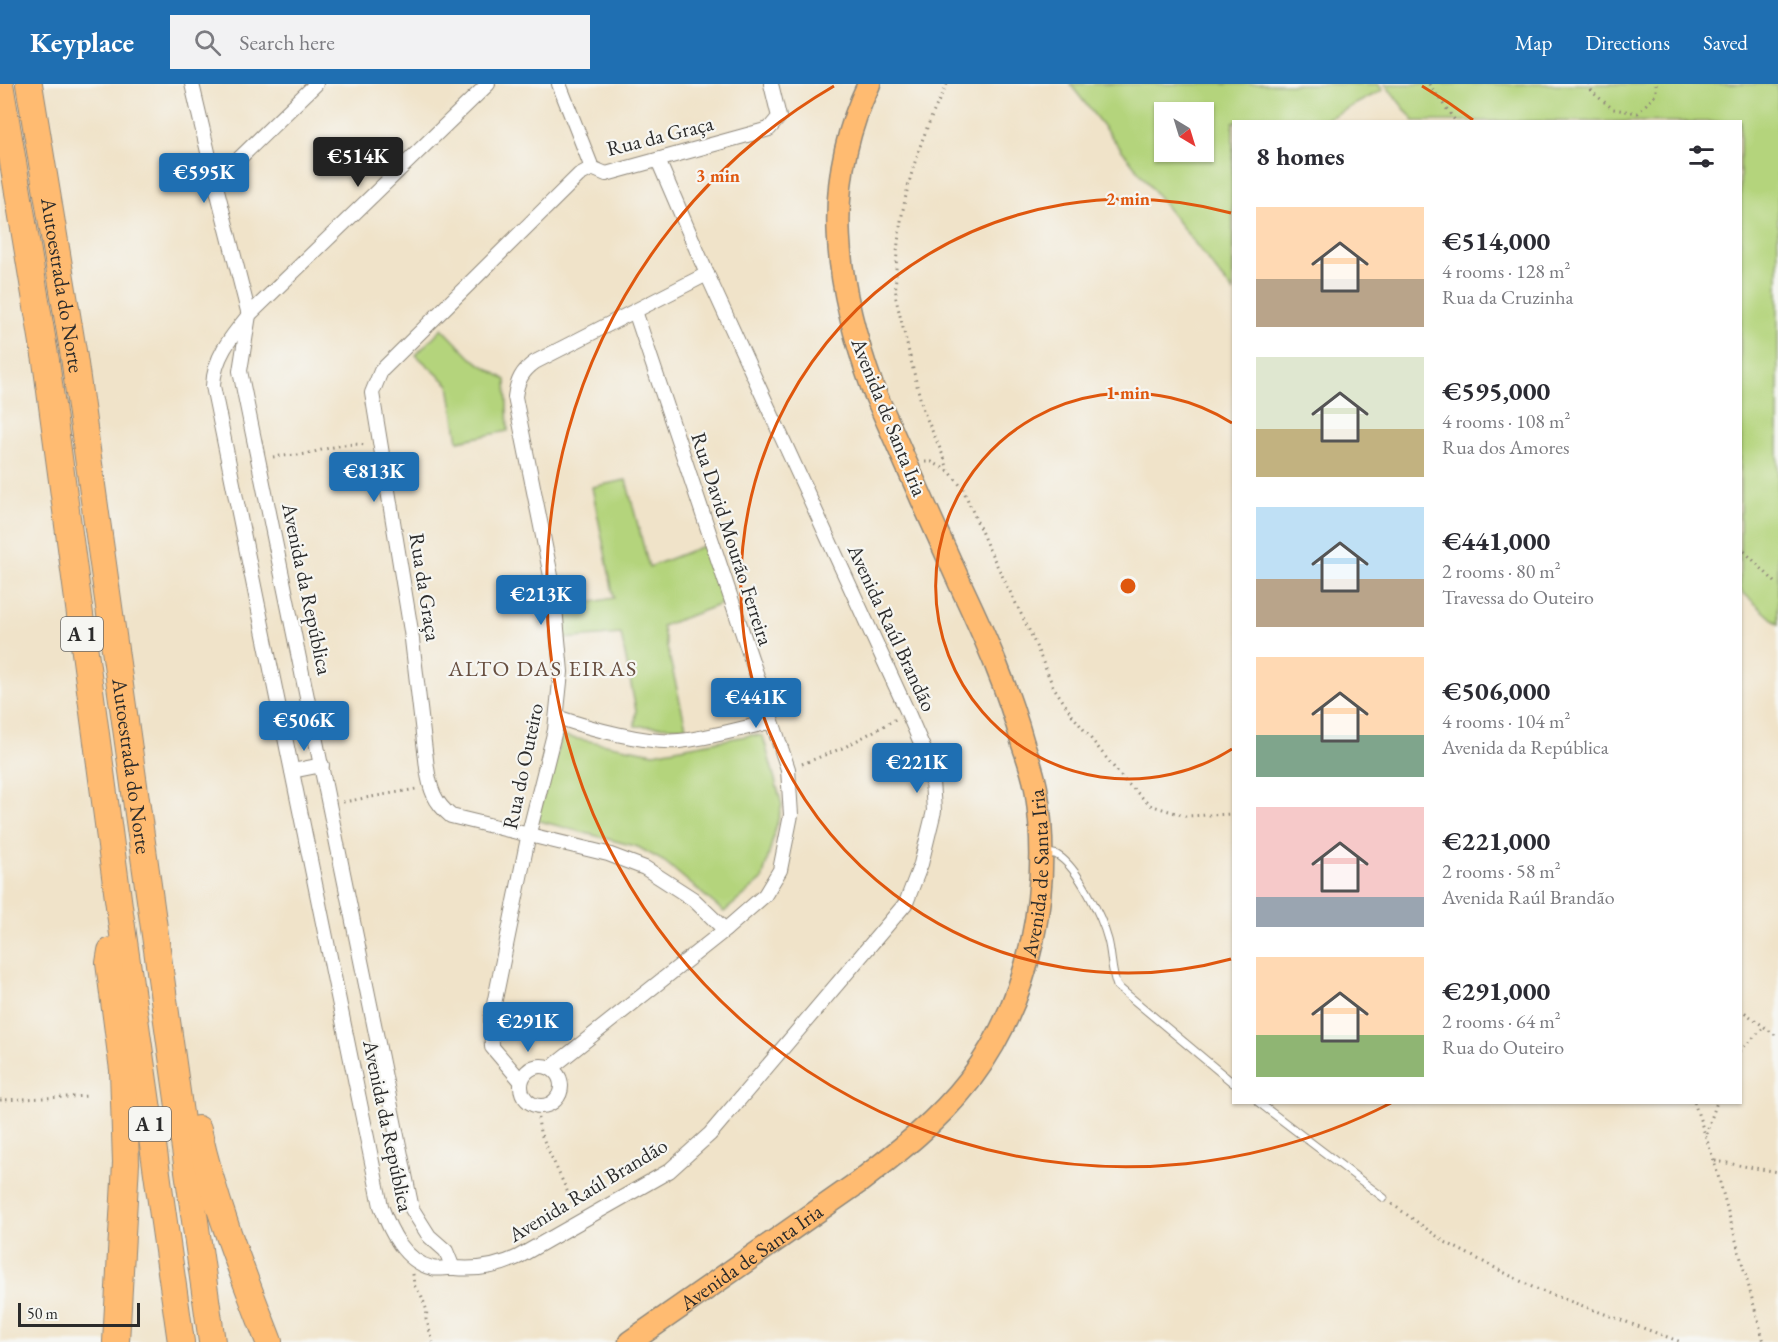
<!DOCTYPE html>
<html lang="en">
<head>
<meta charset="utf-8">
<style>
	:root { --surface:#fff; --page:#f2f2f3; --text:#2b2b33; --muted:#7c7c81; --accent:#1f6fb2 }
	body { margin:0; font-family:"EB Garamond",serif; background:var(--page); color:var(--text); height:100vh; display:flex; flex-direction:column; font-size:22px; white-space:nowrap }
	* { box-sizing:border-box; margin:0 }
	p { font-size:20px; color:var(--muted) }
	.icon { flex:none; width:33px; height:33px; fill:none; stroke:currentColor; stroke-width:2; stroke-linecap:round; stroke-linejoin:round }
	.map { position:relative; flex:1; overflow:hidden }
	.panel { position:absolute; left:1232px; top:36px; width:510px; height:984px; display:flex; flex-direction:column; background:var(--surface); border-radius:0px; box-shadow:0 2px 4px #0004 }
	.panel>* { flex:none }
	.needle { width:39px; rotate:142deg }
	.tools { position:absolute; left:1154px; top:18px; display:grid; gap:12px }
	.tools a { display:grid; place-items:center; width:60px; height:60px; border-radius:0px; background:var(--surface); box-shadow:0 2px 4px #0004; font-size:30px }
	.scale { position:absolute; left:18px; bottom:15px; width:122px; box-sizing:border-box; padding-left:6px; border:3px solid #2b2b2b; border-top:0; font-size:16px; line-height:21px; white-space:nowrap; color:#2b2b2b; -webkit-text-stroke:4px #f6f6f2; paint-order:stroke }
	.price { position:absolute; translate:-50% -51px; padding:0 14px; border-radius:6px; background:var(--accent); color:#fff; font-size:20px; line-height:39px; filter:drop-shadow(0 2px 3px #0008) }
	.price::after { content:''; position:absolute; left:50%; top:36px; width:18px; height:14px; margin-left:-9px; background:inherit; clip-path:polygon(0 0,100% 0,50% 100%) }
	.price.active { background:#222; color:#fff }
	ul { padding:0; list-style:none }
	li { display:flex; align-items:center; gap:18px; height:150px; padding:0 24px }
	li span { display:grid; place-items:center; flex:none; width:168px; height:120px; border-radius:0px; color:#555 }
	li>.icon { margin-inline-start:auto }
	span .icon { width:72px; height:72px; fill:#fffc; stroke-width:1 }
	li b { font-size:26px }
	h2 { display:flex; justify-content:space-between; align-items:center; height:72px; padding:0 24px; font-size:26px }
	header { display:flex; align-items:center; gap:36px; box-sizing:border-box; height:84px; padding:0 30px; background:var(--accent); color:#fff }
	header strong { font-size:28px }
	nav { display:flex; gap:33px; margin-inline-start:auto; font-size:21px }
	.search { width:420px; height:54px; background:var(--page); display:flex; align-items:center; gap:15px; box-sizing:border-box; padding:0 21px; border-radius:0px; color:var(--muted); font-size:22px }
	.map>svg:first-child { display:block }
</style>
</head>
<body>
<header>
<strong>Keyplace</strong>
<div class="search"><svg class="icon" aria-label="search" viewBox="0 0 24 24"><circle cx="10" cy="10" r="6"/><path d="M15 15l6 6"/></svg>Search here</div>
<nav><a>Map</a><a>Directions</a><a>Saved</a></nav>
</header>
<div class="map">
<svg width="1778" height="1258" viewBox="0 0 1778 1258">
	<rect width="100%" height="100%" fill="#f6f6f2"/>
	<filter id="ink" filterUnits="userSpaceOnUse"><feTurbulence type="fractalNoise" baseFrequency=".0167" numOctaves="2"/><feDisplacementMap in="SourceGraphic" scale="12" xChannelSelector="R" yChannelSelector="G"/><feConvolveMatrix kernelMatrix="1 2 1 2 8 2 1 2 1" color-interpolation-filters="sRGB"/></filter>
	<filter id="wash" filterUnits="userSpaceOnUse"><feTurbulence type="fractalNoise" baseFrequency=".008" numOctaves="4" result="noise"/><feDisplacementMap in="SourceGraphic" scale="24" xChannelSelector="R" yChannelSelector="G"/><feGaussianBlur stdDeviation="1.35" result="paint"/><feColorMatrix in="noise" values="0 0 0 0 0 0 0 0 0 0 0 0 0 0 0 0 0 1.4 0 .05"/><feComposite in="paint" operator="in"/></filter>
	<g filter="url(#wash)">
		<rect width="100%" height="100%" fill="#f0e3c9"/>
		<g fill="#b4d47b" stroke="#708053" stroke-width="1.5" fill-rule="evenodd">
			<path d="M1070,0H1378L1383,6L1323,37L1233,38V208ZM1203,28V68H1164V28Z"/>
			<path d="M1385,0H1778V540L1740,506V38L1414,37Z"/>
			<path d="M442,244L471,274L506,296L508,347L458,357L449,301L416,271Z"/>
			<path d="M626,396L649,483L703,462L724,519L662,542L686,643L635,642L636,626L621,550L563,555L560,524L614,514L592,403Z"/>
			<path d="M751,651L763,652L782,721L762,796L724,828L665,778L638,763L536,736L562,652L654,669Z"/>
		</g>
	</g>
	<g filter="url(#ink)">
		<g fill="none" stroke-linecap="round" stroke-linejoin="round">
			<defs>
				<g id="lane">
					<path d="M1044,769C1048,770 1054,769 1057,771C1078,783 1102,833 1108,856C1112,871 1111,887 1117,902L1233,999"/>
					<path d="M1258,1018L1384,1114"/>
				</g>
				<g id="street">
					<path d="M192,0L215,98L249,231L240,287L412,1125L429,1152L446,1167L453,1184"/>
					<path d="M488,0L249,231C231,253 214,273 213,302L381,1122C390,1147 404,1177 432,1184C439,1186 448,1183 455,1184C478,1186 497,1183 518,1173L669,1087L710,1050L906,819L921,780L934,727L931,682L908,629L707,190L658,76"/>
					<path d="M559,0L592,84"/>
					<path d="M215,98L316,0"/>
					<path d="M557,633C589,644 646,660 679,657C710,654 741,644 770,638"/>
					<path d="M292,687L322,681"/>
					<path d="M725,846L693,815L645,784L608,770L451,732C434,718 430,705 427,684L411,547L372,309L381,287L579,91L592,84L606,90L769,45L779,33L771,0"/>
					<circle cx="541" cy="1002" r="20"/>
					<path d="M551,984L725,846L765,811L780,786L791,731L788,685L635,227"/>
					<path d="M521,997L492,963L491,935L529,749L555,646L561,588L553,502L515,313C517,297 522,287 535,278L707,190"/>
				</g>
				<g id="primary">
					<path id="s1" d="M630,1258L859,1098C898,1068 938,1037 969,997C1032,914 1052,805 1036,704C1033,689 1028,674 1023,660C1008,605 986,555 962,504C932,438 902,371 873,305C836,203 820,102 869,0"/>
				</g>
				<g id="highway">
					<path d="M0,0L46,277L119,822L181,1258"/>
					<path id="s2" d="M29,0L74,273L212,1258"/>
					<path d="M111,867L109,879L123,986L126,1079L116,1258"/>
					<path d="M198,1045C214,1118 242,1188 269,1258"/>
				</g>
			</defs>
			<use href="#lane" stroke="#8e877a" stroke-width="9"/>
			<use href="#street" stroke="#8e877a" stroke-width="16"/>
			<use href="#primary" stroke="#8e877a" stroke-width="25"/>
			<use href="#highway" stroke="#8e877a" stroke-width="28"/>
			<g stroke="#8e877a" stroke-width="3" stroke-dasharray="1.5 4.5" stroke-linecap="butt">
				<path d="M947,0C913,66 893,141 896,215L923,326L945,376L948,386"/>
				<path d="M1429,0L1456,38"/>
				<path d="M1589,0L1592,8L1613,25L1638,29L1656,10V0"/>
				<path d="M273,373C285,371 299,372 310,369C330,364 346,358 366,361"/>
				<path d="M925,378H932L950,388L963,405L987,461L1030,548L1053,602L1072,631L1124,696L1150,721L1185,732L1233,730"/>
				<path d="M1740,463L1778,501"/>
				<path d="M802,680L845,663L896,635"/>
				<path d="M343,718L416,705"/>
				<path d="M1740,925L1778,953"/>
				<path d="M1740,967L1764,943"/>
				<path d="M0,1016L89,1012"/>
				<path d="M1694,1018L1714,1077L1764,1258"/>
				<path d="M536,1022L540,1048L575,1124"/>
				<path d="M1706,1050L1717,1018"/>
				<path d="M1715,1077L1778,1088"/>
				<path d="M1392,1120L1445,1158L1534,1204L1681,1258"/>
				<path d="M413,1190L414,1201L422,1213L427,1227L426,1235L433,1258"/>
			</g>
			<use href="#lane" stroke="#fff" stroke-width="7"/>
			<use href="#street" stroke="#fff" stroke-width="14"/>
			<use href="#primary" stroke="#ffbb71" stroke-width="22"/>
			<use href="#highway" stroke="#ffbb71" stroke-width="26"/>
		</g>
	</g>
	<g fill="none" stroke="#df570e" stroke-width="3">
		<path d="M1232 665A193 193 0 1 1 1232 339"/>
		<path d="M1231 875A387 387 0 1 1 1231 129"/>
		<path d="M1391 1019A580 580 0 0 1 834 2M1422 2A580 580 0 0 1 1473 36"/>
	</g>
	<g text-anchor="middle" stroke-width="4.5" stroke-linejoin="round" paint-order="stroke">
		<g fill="#f6f6f2" stroke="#686867" stroke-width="1.5">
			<rect x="61" y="533" width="42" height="34" rx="4.5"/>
			<rect x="129" y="1023" width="42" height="34" rx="4.5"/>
		</g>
		<g font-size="20" font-weight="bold" fill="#2b2b2b">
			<text x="82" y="557">A 1</text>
			<text x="150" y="1047">A 1</text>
		</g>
		<g font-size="21" fill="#2b2b2b" stroke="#f6f6f2">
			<text transform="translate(660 52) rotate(-14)" y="7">Rua da Graça</text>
			<text dy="7" stroke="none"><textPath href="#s2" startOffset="204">Autoestrada do Norte</textPath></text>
			<text transform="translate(889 333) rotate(68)" y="7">Avenida de Santa Iria</text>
			<text transform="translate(732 455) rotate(72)" y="7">Rua David Mourão Ferreira</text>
			<text transform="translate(425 503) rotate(81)" y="7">Rua da Graça</text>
			<text transform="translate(307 505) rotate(78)" y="7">Avenida da República</text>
			<text transform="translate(892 544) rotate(65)" y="7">Avenida Raúl Brandão</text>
			<text dy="7" stroke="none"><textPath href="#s2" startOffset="690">Autoestrada do Norte</textPath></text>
			<text transform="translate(523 682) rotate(-78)" y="7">Rua do Outeiro</text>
			<text dy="7" stroke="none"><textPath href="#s1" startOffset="652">Avenida de Santa Iria</textPath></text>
			<text transform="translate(388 1042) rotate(78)" y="7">Avenida da República</text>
			<text transform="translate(588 1106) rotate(-31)" y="7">Avenida Raúl Brandão</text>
			<text dy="7" stroke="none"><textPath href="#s1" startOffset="148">Avenida de Santa Iria</textPath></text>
		</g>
		<g font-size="22" letter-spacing="1.5" fill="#684f40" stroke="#f6f6f2">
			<text x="543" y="592">ALTO DAS EIRAS</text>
		</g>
	</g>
	<circle cx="1128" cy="502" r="9" fill="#df570e" stroke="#f6f6f2" stroke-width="3"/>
	<g font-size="18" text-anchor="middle" font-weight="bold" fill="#df570e" stroke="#f6f6f2" stroke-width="4.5" stroke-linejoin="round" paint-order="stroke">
		<text x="718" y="98">3 min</text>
		<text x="1128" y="121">2 min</text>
		<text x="1128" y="315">1 min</text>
	</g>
</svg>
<div class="tools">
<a><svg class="needle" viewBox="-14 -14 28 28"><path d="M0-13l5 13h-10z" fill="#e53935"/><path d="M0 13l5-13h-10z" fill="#7c7c81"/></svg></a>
</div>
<div class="scale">50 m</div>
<b class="price active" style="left:358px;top:104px">€514K</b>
<b class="price" style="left:204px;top:120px">€595K</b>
<b class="price" style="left:374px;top:419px">€813K</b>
<b class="price" style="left:541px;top:542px">€213K</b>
<b class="price" style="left:756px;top:645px">€441K</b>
<b class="price" style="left:304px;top:668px">€506K</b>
<b class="price" style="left:917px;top:710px">€221K</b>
<b class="price" style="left:528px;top:969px">€291K</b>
<section class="panel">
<h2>8 homes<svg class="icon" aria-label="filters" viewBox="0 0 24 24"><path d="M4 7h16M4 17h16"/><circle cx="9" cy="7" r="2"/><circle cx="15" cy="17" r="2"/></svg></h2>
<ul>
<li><span style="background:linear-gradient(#ffd9b3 60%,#b9a48a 0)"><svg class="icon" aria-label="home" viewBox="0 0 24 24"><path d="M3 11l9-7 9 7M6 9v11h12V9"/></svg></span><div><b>€514,000</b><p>4 rooms · 128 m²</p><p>Rua da Cruzinha</p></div></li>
<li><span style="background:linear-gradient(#dfe7d0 60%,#c2b280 0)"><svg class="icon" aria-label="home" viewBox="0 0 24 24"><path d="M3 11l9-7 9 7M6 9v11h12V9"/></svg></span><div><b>€595,000</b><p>4 rooms · 108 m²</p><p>Rua dos Amores</p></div></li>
<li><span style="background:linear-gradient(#bfe0f5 60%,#b9a48a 0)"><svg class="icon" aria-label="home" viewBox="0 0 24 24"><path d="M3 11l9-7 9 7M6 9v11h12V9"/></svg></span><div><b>€441,000</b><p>2 rooms · 80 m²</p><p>Travessa do Outeiro</p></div></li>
<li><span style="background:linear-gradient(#ffd9b3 65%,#7fa58c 0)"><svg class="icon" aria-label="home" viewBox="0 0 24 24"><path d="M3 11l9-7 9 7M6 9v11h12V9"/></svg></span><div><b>€506,000</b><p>4 rooms · 104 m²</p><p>Avenida da República</p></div></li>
<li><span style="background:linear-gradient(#f6c9c9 75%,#9aa5b1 0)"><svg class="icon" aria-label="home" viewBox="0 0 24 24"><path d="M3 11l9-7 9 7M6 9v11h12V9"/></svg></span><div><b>€221,000</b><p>2 rooms · 58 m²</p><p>Avenida Raúl Brandão</p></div></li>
<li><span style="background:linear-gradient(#ffd9b3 65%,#8fb573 0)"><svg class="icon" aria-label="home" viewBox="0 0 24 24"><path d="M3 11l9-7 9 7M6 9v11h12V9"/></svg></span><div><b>€291,000</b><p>2 rooms · 64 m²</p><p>Rua do Outeiro</p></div></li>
</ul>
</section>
</div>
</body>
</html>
